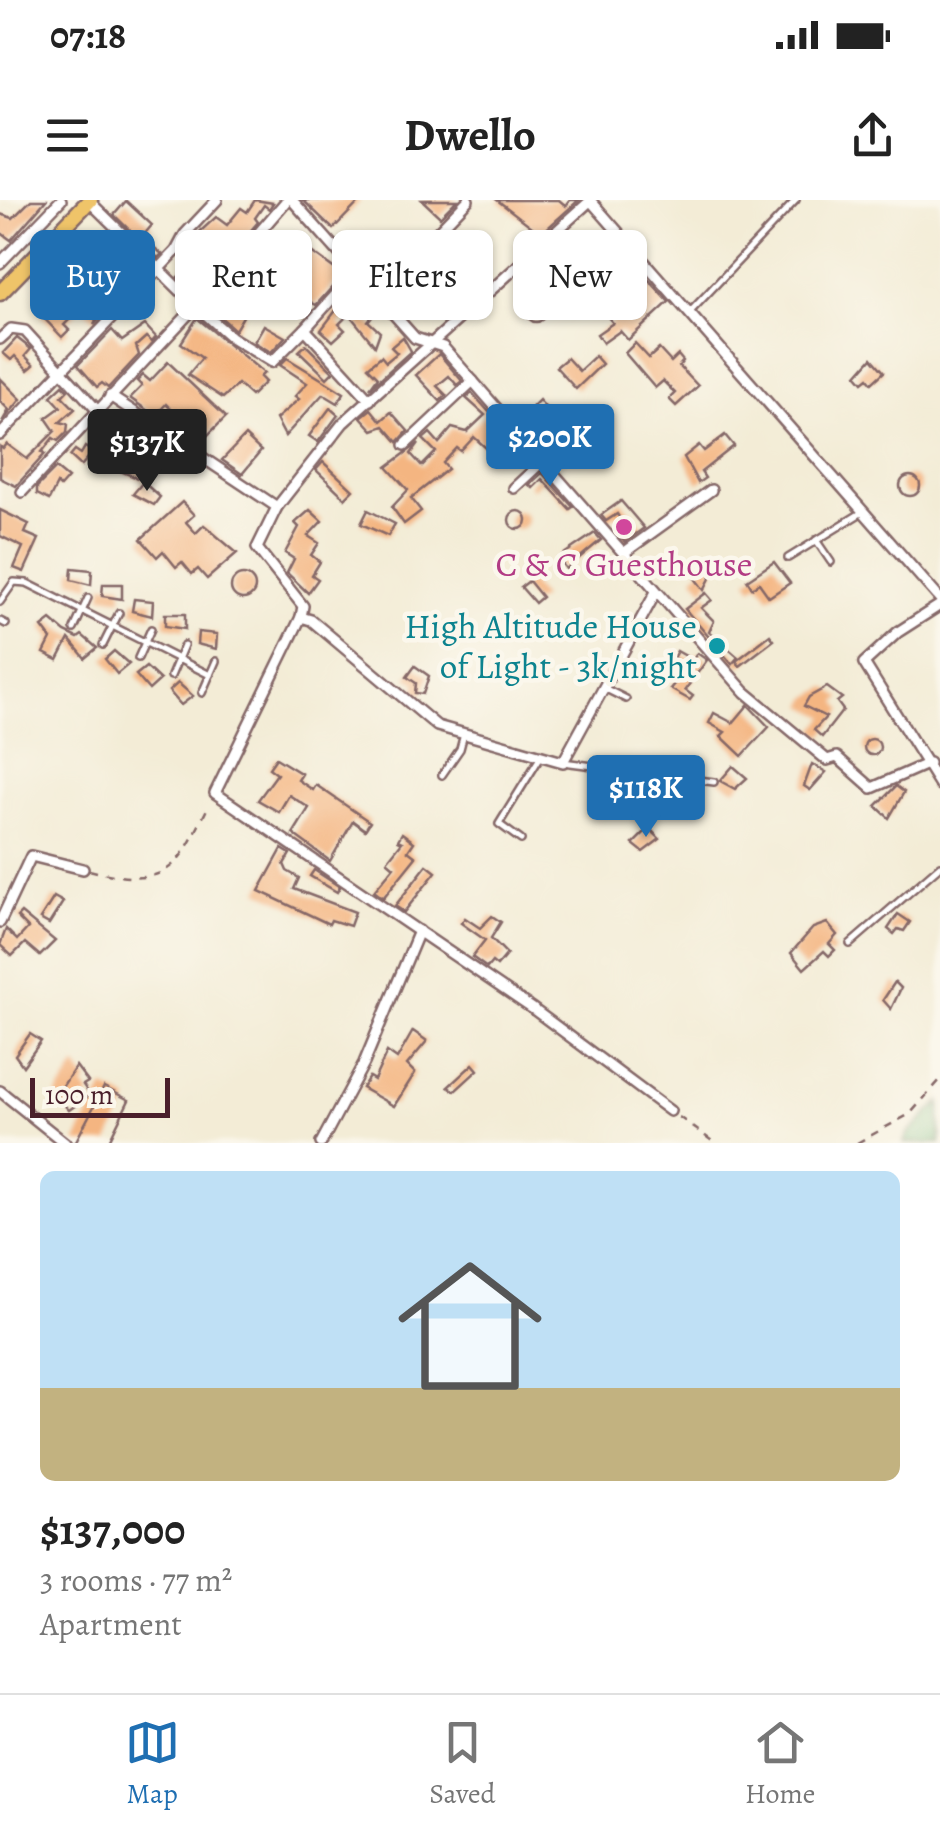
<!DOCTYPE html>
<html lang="en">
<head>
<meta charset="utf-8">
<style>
	:root { --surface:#fff; --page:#f2f2f2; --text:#222; --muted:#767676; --line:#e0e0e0; --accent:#1f6fb2 }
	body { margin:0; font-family:Alegreya,serif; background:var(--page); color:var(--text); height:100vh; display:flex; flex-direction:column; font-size:38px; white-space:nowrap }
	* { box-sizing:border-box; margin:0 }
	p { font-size:32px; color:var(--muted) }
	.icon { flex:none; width:55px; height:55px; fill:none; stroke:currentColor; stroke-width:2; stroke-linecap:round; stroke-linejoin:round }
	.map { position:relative; height:943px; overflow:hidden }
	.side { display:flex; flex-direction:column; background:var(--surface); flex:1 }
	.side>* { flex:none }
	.top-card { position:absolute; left:30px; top:30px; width:880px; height:90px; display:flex; gap:20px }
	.scale { position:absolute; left:30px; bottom:25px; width:140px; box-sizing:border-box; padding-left:10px; border:5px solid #4a1f2b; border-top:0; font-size:28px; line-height:35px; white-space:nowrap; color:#4a1f2b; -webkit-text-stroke:8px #fbf7ec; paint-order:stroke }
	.price { position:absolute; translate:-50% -85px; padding:0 22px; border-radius:10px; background:var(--accent); color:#fff; font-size:32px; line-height:65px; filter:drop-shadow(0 2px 5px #0008) }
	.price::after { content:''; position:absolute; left:50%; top:60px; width:30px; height:22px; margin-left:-15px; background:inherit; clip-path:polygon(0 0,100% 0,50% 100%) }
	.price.current { background:#222; color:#fff }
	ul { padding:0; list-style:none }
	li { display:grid; align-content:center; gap:20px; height:530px; padding:0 40px }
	li span { display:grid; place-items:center; height:310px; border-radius:15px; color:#555 }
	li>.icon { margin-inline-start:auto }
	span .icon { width:180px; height:180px; fill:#fffc; stroke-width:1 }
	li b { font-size:42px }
	.tag { padding:0 35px; border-radius:15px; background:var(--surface); box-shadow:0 2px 8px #0004; font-size:35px; line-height:90px }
	.tag.current { background:var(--accent); color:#fff }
	.status { display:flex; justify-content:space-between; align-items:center; height:70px; padding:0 50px; background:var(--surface); direction:ltr }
	.status svg { height:28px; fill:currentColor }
	header { display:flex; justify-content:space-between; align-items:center; height:130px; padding:0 40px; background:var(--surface); font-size:45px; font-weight:700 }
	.tab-bar { display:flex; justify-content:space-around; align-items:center; height:140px; border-top:2px solid var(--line); background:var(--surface); font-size:28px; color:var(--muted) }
	.tab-bar a { display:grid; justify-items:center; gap:5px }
	.tab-bar .current { color:var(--accent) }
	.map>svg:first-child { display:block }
</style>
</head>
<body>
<div class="status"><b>07:18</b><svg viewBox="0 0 49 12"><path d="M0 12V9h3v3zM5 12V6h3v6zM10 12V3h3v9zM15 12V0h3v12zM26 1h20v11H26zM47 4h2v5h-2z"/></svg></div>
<header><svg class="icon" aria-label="menu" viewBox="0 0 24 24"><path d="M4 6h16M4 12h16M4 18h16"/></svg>Dwello<svg class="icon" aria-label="share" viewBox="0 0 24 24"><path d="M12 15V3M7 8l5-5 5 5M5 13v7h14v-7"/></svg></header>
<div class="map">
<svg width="940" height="943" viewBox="0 0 940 943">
	<rect width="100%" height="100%" fill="#fbf7ec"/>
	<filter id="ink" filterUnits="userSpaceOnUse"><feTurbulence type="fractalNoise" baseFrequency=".01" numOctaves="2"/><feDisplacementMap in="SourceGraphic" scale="20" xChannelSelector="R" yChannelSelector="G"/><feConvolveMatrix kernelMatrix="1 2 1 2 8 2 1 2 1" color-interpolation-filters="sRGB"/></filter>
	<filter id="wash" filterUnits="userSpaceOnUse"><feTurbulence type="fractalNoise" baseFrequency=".0048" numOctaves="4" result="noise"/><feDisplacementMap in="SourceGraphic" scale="40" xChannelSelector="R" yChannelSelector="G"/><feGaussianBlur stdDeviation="2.25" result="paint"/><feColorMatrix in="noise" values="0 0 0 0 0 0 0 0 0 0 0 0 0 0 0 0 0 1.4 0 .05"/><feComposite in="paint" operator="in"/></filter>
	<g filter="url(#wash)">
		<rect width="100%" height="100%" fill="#f3ecd6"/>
		<path fill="#76b87a" stroke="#606c52" stroke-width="2.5" d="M940,902V943H904L907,935Z"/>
		<g id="blocks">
			<g fill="#f4b581">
				<path d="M31,0H46L11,40L0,32V14L13,18Z"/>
				<path d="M255,0L273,3L269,9L264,5L255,18L258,22L196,94L178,77L183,72L191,79L210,59L194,46L191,50L187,47L192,39L216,17L227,25L241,8L247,12Z"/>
				<path d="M303,0H361L333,29Z"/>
				<path d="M422,0H457L440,17Z"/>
				<path d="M497,0H559L566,6L570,0H579L541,34Z"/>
				<path d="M126,1L152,25L142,37L162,54L158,58L114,15Z"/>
				<path d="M107,31L111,37L78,64L73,59Z"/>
				<path d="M268,36L280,47L289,36L343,75L316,105L293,92L283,109L262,97L254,103L229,81Z"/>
				<path d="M101,77L120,97L94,125L96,121L82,107L64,125L69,130L62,137L41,115L77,83L86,92Z"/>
				<path d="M649,80L669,102L628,140L620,131L603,143L597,134L613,123L606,115Z"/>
				<path d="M356,84L378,109L368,121L380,132L375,146L349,114L339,124L345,130L333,141L321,130Z"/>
				<path d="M221,89L245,113L235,130L207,105Z"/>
				<circle cx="536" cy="113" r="9"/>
				<path d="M197,118L264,173L260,177L265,182L251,196L238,184L223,198L188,175L202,158L181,143Z"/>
				<path d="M145,125L156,137L152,142L146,137L136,146L139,155L108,188L102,183L97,187L78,165L112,130L122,141Z"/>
				<path d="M264,125L285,137L271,152L254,142Z"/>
				<path d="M403,137L411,151L370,188L378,177L368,167L381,156L386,162L397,153L391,147Z"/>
				<path d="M17,138L31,149L25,156L34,165L28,170L15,156L11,160L3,153Z"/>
				<path d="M635,143L649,158L659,149L671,162L678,155L683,161L679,166L698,186L676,206L669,199L675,193L663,181L655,188L625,153Z"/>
				<path d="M306,145L333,172L327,178L299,151Z"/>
				<path d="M439,154L462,181L457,185L449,176L437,186L446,195L440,201L416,175Z"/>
				<path d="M595,156L602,164L576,189L556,167L567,158L579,171Z"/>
				<path d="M287,158L344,193L338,203L323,194L285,236L276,219L299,199L295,196L307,183L280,165Z"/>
				<path d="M872,158L884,172L872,183L868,178L863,182L857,175Z"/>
				<path d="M168,162L226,217L198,245L175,229L183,221L166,204L155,216L130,198L142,186L137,181L143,175L150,181Z"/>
				<path d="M0,178L21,199L2,222L9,210L0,201Z"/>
				<path d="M63,185L68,190L62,196L75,209L60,222L68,224L67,232L58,241L53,238L42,252L45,254L16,286L0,278V246L3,249L7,244L27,259L55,231L46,218L61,207L51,196Z"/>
				<path d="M472,193L515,241L497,258L474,237L461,251L457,248L443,263L448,269L411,298L421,311L404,324L392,307L408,290L387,267L419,243L411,254L422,266L436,252L423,239L430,233L439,243L452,228L467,232L485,215L466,198Z"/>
				<path d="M539,200L550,213L533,229L529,218L537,210L533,206Z"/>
				<path d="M330,208L338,215L318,242L309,236Z"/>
				<path d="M371,209L381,221L391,212L408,231L398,242L384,226L373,230L361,217Z"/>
				<path d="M725,235L734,246L701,272L705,278L698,283L684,257L699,245L704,251Z"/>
				<path d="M245,236L261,251L242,274L222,260Z"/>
				<path d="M85,247L93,252L81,266L70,256L75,250L81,254Z"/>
				<path d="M131,251L153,274L147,282L118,270L124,254Z"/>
				<path d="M323,262L353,290L345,298L316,270Z"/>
				<path d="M56,268L68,278L60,287L57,284L49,300L37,294V287Z"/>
				<path d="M542,273L573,307L570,309L542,279L533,288L529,285Z"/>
				<circle cx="910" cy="286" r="10"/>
				<path d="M143,282L160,297L154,305L133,294Z"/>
				<path d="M621,301L644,328L625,342L618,335L627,329L617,314L606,321L601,315Z"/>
				<path d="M182,302L194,315L186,322L196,333L204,325L237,353L207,379L198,369L192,374L182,362L176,367L163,351L157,357L141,339Z"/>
				<path d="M0,310L29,324L25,333L39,339L24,372L14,368L23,347L0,336Z"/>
				<path d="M310,310L322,321L308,336L319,343L311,355L320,362L312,375L318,379L308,393L287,373L294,359L285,353L299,327L295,323Z"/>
				<path d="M368,310L395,324L388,336L361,324Z"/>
				<circle cx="518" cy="320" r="9"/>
				<path d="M595,333L601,340L566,369L558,358Z"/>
				<path d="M774,362L790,383L769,397L759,383L752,388L747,380Z"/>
				<path d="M706,364L715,369L704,390L694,377Z"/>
				<path d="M72,368L92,370L91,385L71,380Z"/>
				<circle cx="243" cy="387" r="12"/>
				<path d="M529,381L542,397L535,403L521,387Z"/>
				<path d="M103,384H122V399L102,396Z"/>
				<path d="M706,393L712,400L701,408L714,421L709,432L738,457L732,464L685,409Z"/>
				<path d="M134,399L153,401L152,416L132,411Z"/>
				<path d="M165,414H185V429L165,426Z"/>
				<path d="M51,420L65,432L78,438L82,435L97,448L85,458L69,439L58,460L44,453L51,439L42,427Z"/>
				<path d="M198,432L217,434L216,449L197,444Z"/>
				<path d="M770,435L774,440L740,466L736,461Z"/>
				<path d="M114,451L129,464L117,474L105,459Z"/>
				<path d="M677,451L693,460L697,453L707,460L685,490L693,496L690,500L670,489L689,466L673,458Z"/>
				<path d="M415,466L429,476L423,494L415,493L416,483L407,477Z"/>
				<path d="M146,467L160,480L149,490L136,475Z"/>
				<path d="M178,483L193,496L181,505L169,491Z"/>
				<path d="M827,487L842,498L837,502L843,510L822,537L814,530L826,517L804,506L809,497Z"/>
				<path d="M748,505L769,527L742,556L721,536L725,532L709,523L714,513L733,523Z"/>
				<circle cx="872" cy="547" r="8"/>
				<path d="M276,558L302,574L298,580L313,590L316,585L370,622L365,630L353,621L330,661L293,634L309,608L289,595L279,612L258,600L277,574L269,568Z"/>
				<path d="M812,564L826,572L810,590L804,586Z"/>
				<path d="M733,566L747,578L735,589L720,581Z"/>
				<path d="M896,586L904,592L889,618L876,606Z"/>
				<path d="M649,628L660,639L643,652L633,644Z"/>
				<path d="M402,633L414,642L408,651L416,657L383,698L374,691L394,667L387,661L402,642L398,640Z"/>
				<path d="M282,649L290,654L284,664L287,671L299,678L294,689L355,712L350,726L331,720L329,724L259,691Z"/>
				<path d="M427,665L436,672L404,712L395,706Z"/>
				<path d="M314,670L340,687L337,692L310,676Z"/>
				<path d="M54,697L63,702L49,724L40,719Z"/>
				<path d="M21,713L55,741L40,756L25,743L12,756L0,745L6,729L17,740L28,728L17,717Z"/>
				<path d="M898,714L910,722L904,731L898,729L894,734L888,729Z"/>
				<path d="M492,716L501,722L491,738L507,754L497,766L492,762L487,768L472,757L485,740L461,723L465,718L480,728Z"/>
				<path d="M827,723L837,735L829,744L835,750L829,756L824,751L804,769L791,753L813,728Z"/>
				<path d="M895,782L901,788L891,809L883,800Z"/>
				<path d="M413,831L427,841L407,865L415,873L394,906L362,888L369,877L374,880L387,852L397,859Z"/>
				<path d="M30,834L41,841L23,866L15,855Z"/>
				<path d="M473,864L478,870L455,891L448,887Z"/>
				<path d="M76,866L88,882L83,885L90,895L69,910L56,896Z"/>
				<path d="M104,887L129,900L108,943H75Z"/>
			</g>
		</g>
	</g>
	<g filter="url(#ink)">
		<use href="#blocks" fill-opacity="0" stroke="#856767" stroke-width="2.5"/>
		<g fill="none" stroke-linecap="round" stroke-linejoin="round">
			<defs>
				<g id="service">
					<path d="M690,112L796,0"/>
					<path d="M816,340L831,362"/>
					<path d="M788,358L861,313"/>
					<path d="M0,402L14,382L27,383L210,475"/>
					<path d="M0,421L6,424"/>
					<path d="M74,429L88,398"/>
					<path d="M103,445L119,413"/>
					<path d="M138,458L151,429"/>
					<path d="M171,476L184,445"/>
					<path d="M604,488L626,499"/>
					<path d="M202,493L216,461"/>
					<path d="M563,562L714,582"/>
					<path d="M442,575L460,549L464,534"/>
					<path d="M521,640L499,624L541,556"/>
					<path d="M850,744L940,666"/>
				</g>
				<g id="minor">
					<path d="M292,0L415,138L443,147L745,492L827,560L837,557L872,588L929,563"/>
					<path d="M590,0L940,399"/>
					<path d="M89,1L196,106L231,137L272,162L305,129L370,200"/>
					<path d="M0,63L61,0"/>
					<path d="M377,95L468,0"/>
					<path d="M305,129L356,72"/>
					<path d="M0,139L11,129L25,131L97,210"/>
					<path d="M110,196L277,307L257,348L303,406L301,417L311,420L437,526L563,562L656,392"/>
					<path d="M0,235L176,51L185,34L217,0"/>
					<path d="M405,245L473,181"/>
					<path d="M514,288L543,261"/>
					<path d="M22,292L196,106L287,0"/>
					<path d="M277,307L343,223L590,1"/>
					<path d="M625,352L711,290"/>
					<path d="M940,405L898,432L864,463L940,585"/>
					<path d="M301,417L215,593L533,809L670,911"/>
					<path d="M0,722L31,656L83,669"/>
					<path d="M0,891L65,943"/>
					<path d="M321,943L364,863L419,731"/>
				</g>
				<path id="primary" d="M0,93L90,0"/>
			</defs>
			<use href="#service" stroke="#856767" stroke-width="10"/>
			<use href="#minor" stroke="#856767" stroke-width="14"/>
			<use href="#primary" stroke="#856767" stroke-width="19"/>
			<g stroke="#856767" stroke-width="2.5" stroke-dasharray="8 8" stroke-linecap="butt">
				<path d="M89,670C169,690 177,670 210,603"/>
				<path d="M679,917L715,943"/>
				<path d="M857,943L910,914L940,880"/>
			</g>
			<use href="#service" stroke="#fff" stroke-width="5"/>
			<use href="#minor" stroke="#fff" stroke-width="9"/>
			<use href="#primary" stroke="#efc469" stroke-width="14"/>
		</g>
	</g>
	<circle fill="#d1479c" stroke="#fbf7ec" stroke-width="4" cx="624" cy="327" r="10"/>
	<circle fill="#0f9aa8" stroke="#fbf7ec" stroke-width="4" cx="717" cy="446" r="10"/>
	<g text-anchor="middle" stroke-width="9" stroke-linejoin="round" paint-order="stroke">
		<g font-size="35" fill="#b23c85" stroke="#fbf7ec">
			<text x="624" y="376">C &amp; C Guesthouse</text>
		</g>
		<g font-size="35" fill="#0d838f" stroke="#fbf7ec" text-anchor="end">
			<text x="697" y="438">High Altitude House<tspan x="697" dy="40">of Light - 3k/night</tspan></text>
		</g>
	</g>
</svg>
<div class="scale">100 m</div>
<b class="price" style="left:550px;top:289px">$200K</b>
<b class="price current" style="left:147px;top:294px">$137K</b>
<b class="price" style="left:646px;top:640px">$118K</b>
<div class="top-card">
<a class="tag current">Buy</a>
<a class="tag">Rent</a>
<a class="tag">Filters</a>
<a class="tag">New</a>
</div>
</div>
<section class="side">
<ul>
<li><span style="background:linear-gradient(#bfe0f5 70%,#c2b280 0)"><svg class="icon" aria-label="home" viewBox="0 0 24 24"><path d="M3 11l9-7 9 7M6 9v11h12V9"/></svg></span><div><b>$137,000</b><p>3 rooms · 77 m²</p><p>Apartment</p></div></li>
</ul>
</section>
<nav class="tab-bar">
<a class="current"><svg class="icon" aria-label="map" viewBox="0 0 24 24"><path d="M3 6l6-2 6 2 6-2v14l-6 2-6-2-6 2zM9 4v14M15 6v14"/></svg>Map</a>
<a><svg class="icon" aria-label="saved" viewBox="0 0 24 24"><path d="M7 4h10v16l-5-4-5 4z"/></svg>Saved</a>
<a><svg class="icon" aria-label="home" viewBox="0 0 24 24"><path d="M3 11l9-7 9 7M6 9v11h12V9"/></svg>Home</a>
</nav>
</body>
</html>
